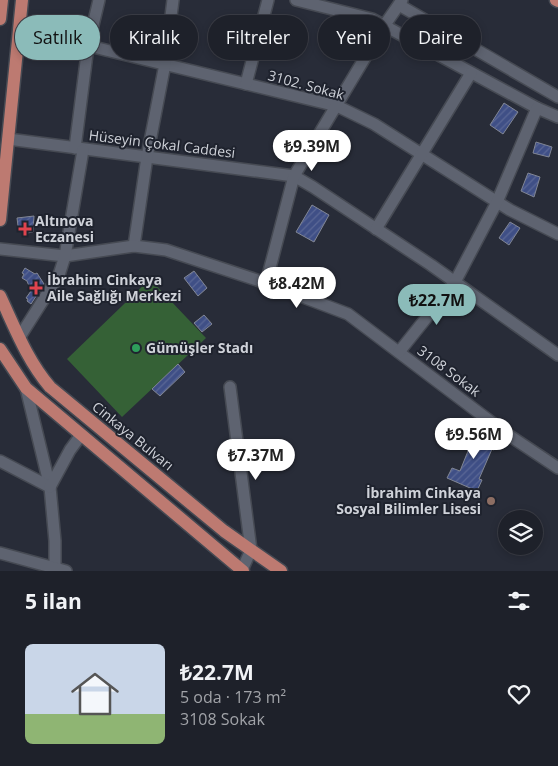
<!DOCTYPE html>
<html lang="tr">
<head>
<meta charset="utf-8">
<style>
	:root { --surface:#1e212a; --page:#2b2e36; --text:#f1f3f6; --muted:#a1a3a8; --line:#3c3e47; --accent:#8bbbb9 }
	body { margin:0; font-family:"Open Sans",sans-serif; background:var(--page); color:var(--text); height:100vh; display:flex; flex-direction:column; font-size:19px; white-space:nowrap }
	* { box-sizing:border-box; margin:0 }
	p { font-size:16px; color:var(--muted) }
	.icon { flex:none; width:28px; height:28px; fill:none; stroke:currentColor; stroke-width:2; stroke-linecap:round; stroke-linejoin:round }
	.map { position:relative; height:571px; overflow:hidden }
	.side { display:flex; flex-direction:column; background:var(--surface); flex:1 }
	.side>* { flex:none }
	.guide { position:absolute; left:15px; top:15px; width:529px; height:45px; display:flex; gap:10px }
	.fabs { position:absolute; left:498px; top:510px; display:grid; gap:10px }
	.fabs a { display:grid; place-items:center; width:45px; height:45px; border-radius:50%; background:var(--surface); box-shadow:0 2px 8px #0003,0 0 0 1px var(--line); font-size:25px }
	.price { position:absolute; translate:-50% -42px; padding:0 11px; border-radius:18px; background:#fff; color:#222; font-size:16px; line-height:32px; filter:drop-shadow(0 1px 2px #0008) }
	.price::after { content:''; position:absolute; left:50%; top:30px; width:15px; height:11px; margin-left:-8px; background:inherit; clip-path:polygon(0 0,100% 0,50% 100%) }
	.price.selected { background:var(--accent); color:#111 }
	ul { padding:0; list-style:none }
	li { display:flex; align-items:center; gap:15px; height:125px; padding:0 25px }
	li span { display:grid; place-items:center; flex:none; width:140px; height:100px; border-radius:8px; color:#555 }
	li>.icon { margin-inline-start:auto }
	span .icon { width:60px; height:60px; fill:#fffc; stroke-width:1 }
	li b { font-size:21px }
	h2 { display:flex; justify-content:space-between; align-items:center; height:60px; padding:0 25px; font-size:21px }
	.pill { padding:0 18px; border-radius:22px; background:var(--surface); box-shadow:0 2px 8px #0003,0 0 0 1px var(--line); font-size:18px; line-height:45px }
	.pill.selected { background:var(--accent); color:#111 }
	.map>svg:first-child { display:block }
</style>
</head>
<body>
<div class="map">
<svg width="558" height="571" viewBox="0 0 558 571">
	<defs>
		<pattern id="building-hatch" width="6" height="6" patternUnits="userSpaceOnUse" patternTransform="scale(1.25)"><rect width="6" height="6" fill="#3f4f86"/><path d="M-1 1l2-2M0 6l6-6M5 7l2-2" fill="none" stroke="#5a6796"/></pattern>
	</defs>
	<rect width="100%" height="100%" fill="#282c38"/>
	<path fill="#356136" d="M150,279L206,338L122,417L67,359Z"/>
	<g fill="url(#building-hatch)" stroke="#818694">
		<path d="M504,103L518,112L503,134L490,125Z"/>
		<path d="M536,142L552,147L549,157L533,153Z"/>
		<path d="M528,173L540,177L534,197L521,191Z"/>
		<path d="M312,205L329,215L314,242L296,232Z"/>
		<path d="M34,216L33,232L27,233L21,230L18,226L17,218Z"/>
		<path d="M510,222L520,228L509,245L499,238Z"/>
		<path d="M25,268L35,274L37,273L44,284L31,304L27,301L28,299L26,298L31,291L27,281L22,278L24,274L22,273Z"/>
		<path d="M194,271L207,288L198,296L184,278Z"/>
		<path d="M204,315L212,324L202,332L194,323Z"/>
		<path d="M178,364L185,372L160,396L152,389Z"/>
		<path d="M468,427L499,440L494,450L492,449L479,479L482,480L477,491L447,478L452,468L460,471L472,441L464,437Z"/>
	</g>
	<g fill="none" stroke-linecap="round" stroke-linejoin="round">
		<defs>
			<g id="minor">
				<path d="M296,0L372,19L537,108L558,117"/>
				<path d="M399,5L558,97"/>
				<path d="M19,29L337,106L374,124L510,210L558,234"/>
				<path d="M246,84L268,0"/>
				<path d="M8,139L294,176L313,187L431,265L558,355"/>
				<path d="M75,148L88,46L99,0"/>
				<path d="M376,229L471,73"/>
				<path d="M134,246L147,157L165,64L173,0"/>
				<path d="M0,249L65,256L134,246L166,250L266,283L348,314L507,434L558,468"/>
				<path d="M266,283L294,176L384,26L402,0"/>
				<path d="M19,338L59,275L65,256L83,150"/>
				<path d="M399,352L455,282L497,202L537,108"/>
				<path d="M230,387L251,550L242,570"/>
				<path d="M26,388L50,487L55,541V571"/>
				<path d="M0,461L50,487"/>
				<path d="M50,487L70,450L81,435"/>
				<path d="M0,553L66,571"/>
			</g>
			<g id="major">
				<path d="M556,0L558,1"/>
				<path d="M0,19L2,0"/>
				<path d="M0,220L22,0"/>
				<path d="M0,296C15,328 27,360 50,387L224,531L281,571"/>
				<path d="M0,349L26,388L243,571"/>
			</g>
		</defs>
		<use href="#minor" stroke="#464a53" stroke-width="14"/>
		<use href="#major" stroke="#464a53" stroke-width="15"/>
		<use href="#minor" stroke="#5e6370" stroke-width="11"/>
		<use href="#major" stroke="#bd7a71" stroke-width="12"/>
	</g>
	<g fill="#e0444e" stroke="#1f232e" stroke-width="2">
		<path d="M22.5 221.5h5v5h5v5h-5v5h-5v-5h-5v-5h5z"/>
		<path d="M33.5 280.5h5v5h5v5h-5v5h-5v-5h-5v-5h5z"/>
	</g>
	<circle fill="#2e9e5b" stroke="#1f232e" stroke-width="2" cx="136" cy="348" r="5"/>
	<circle fill="#8d6e63" stroke="#1f232e" stroke-width="2" cx="491" cy="501" r="5"/>
	<g text-anchor="middle" stroke-width="4" stroke-linejoin="round" paint-order="stroke">
		<g font-size="14" fill="#cfd2d9" stroke="#1f232e">
			<text transform="translate(306 85) rotate(15)" y="5">3102. Sokak</text>
			<text transform="translate(162 144) rotate(7)" y="5">Hüseyin Çokal Caddesi</text>
			<text transform="translate(449 371) rotate(37)" y="5">3108 Sokak</text>
			<text transform="translate(133 436) rotate(39)" y="5">Cinkaya Bulvarı</text>
		</g>
		<g font-size="14" font-weight="bold" fill="#cfd2d9" stroke="#1f232e" text-anchor="start">
			<text x="35" y="226">Altınova<tspan x="35" dy="16">Eczanesi</tspan></text>
			<text x="47" y="285">İbrahim Cinkaya<tspan x="47" dy="16">Aile Sağlığı Merkezi</tspan></text>
			<text x="146" y="353">Gümüşler Stadı</text>
			<text x="481" y="498" text-anchor="end">İbrahim Cinkaya<tspan x="481" dy="16">Sosyal Bilimler Lisesi</tspan></text>
		</g>
	</g>
</svg>
<div class="fabs">
<a><svg class="icon" aria-label="layers" viewBox="0 0 24 24"><path d="M12 4l9 5-9 5-9-5zM3 14l9 5 9-5"/></svg></a>
</div>
<b class="price" style="left:312px;top:172px">₺9.39M</b>
<b class="price" style="left:297px;top:309px">₺8.42M</b>
<b class="price selected" style="left:437px;top:326px">₺22.7M</b>
<b class="price" style="left:474px;top:460px">₺9.56M</b>
<b class="price" style="left:256px;top:481px">₺7.37M</b>
<div class="guide">
<a class="pill selected">Satılık</a>
<a class="pill">Kiralık</a>
<a class="pill">Filtreler</a>
<a class="pill">Yeni</a>
<a class="pill">Daire</a>
</div>
</div>
<section class="side">
<h2>5 ilan<svg class="icon" aria-label="filters" viewBox="0 0 24 24"><path d="M4 7h16M4 17h16"/><circle cx="9" cy="7" r="2"/><circle cx="15" cy="17" r="2"/></svg></h2>
<ul>
<li><span style="background:linear-gradient(#c9d6e8 70%,#8fb573 0)"><svg class="icon" aria-label="home" viewBox="0 0 24 24"><path d="M3 11l9-7 9 7M6 9v11h12V9"/></svg></span><div><b>₺22.7M</b><p>5 oda · 173 m²</p><p>3108 Sokak</p></div><svg class="icon" aria-label="heart" viewBox="0 0 24 24"><path d="M12 20l-8-8c-3-5 5-10 8-4 3-6 11-1 8 4z"/></svg></li>
</ul>
</section>
</body>
</html>
